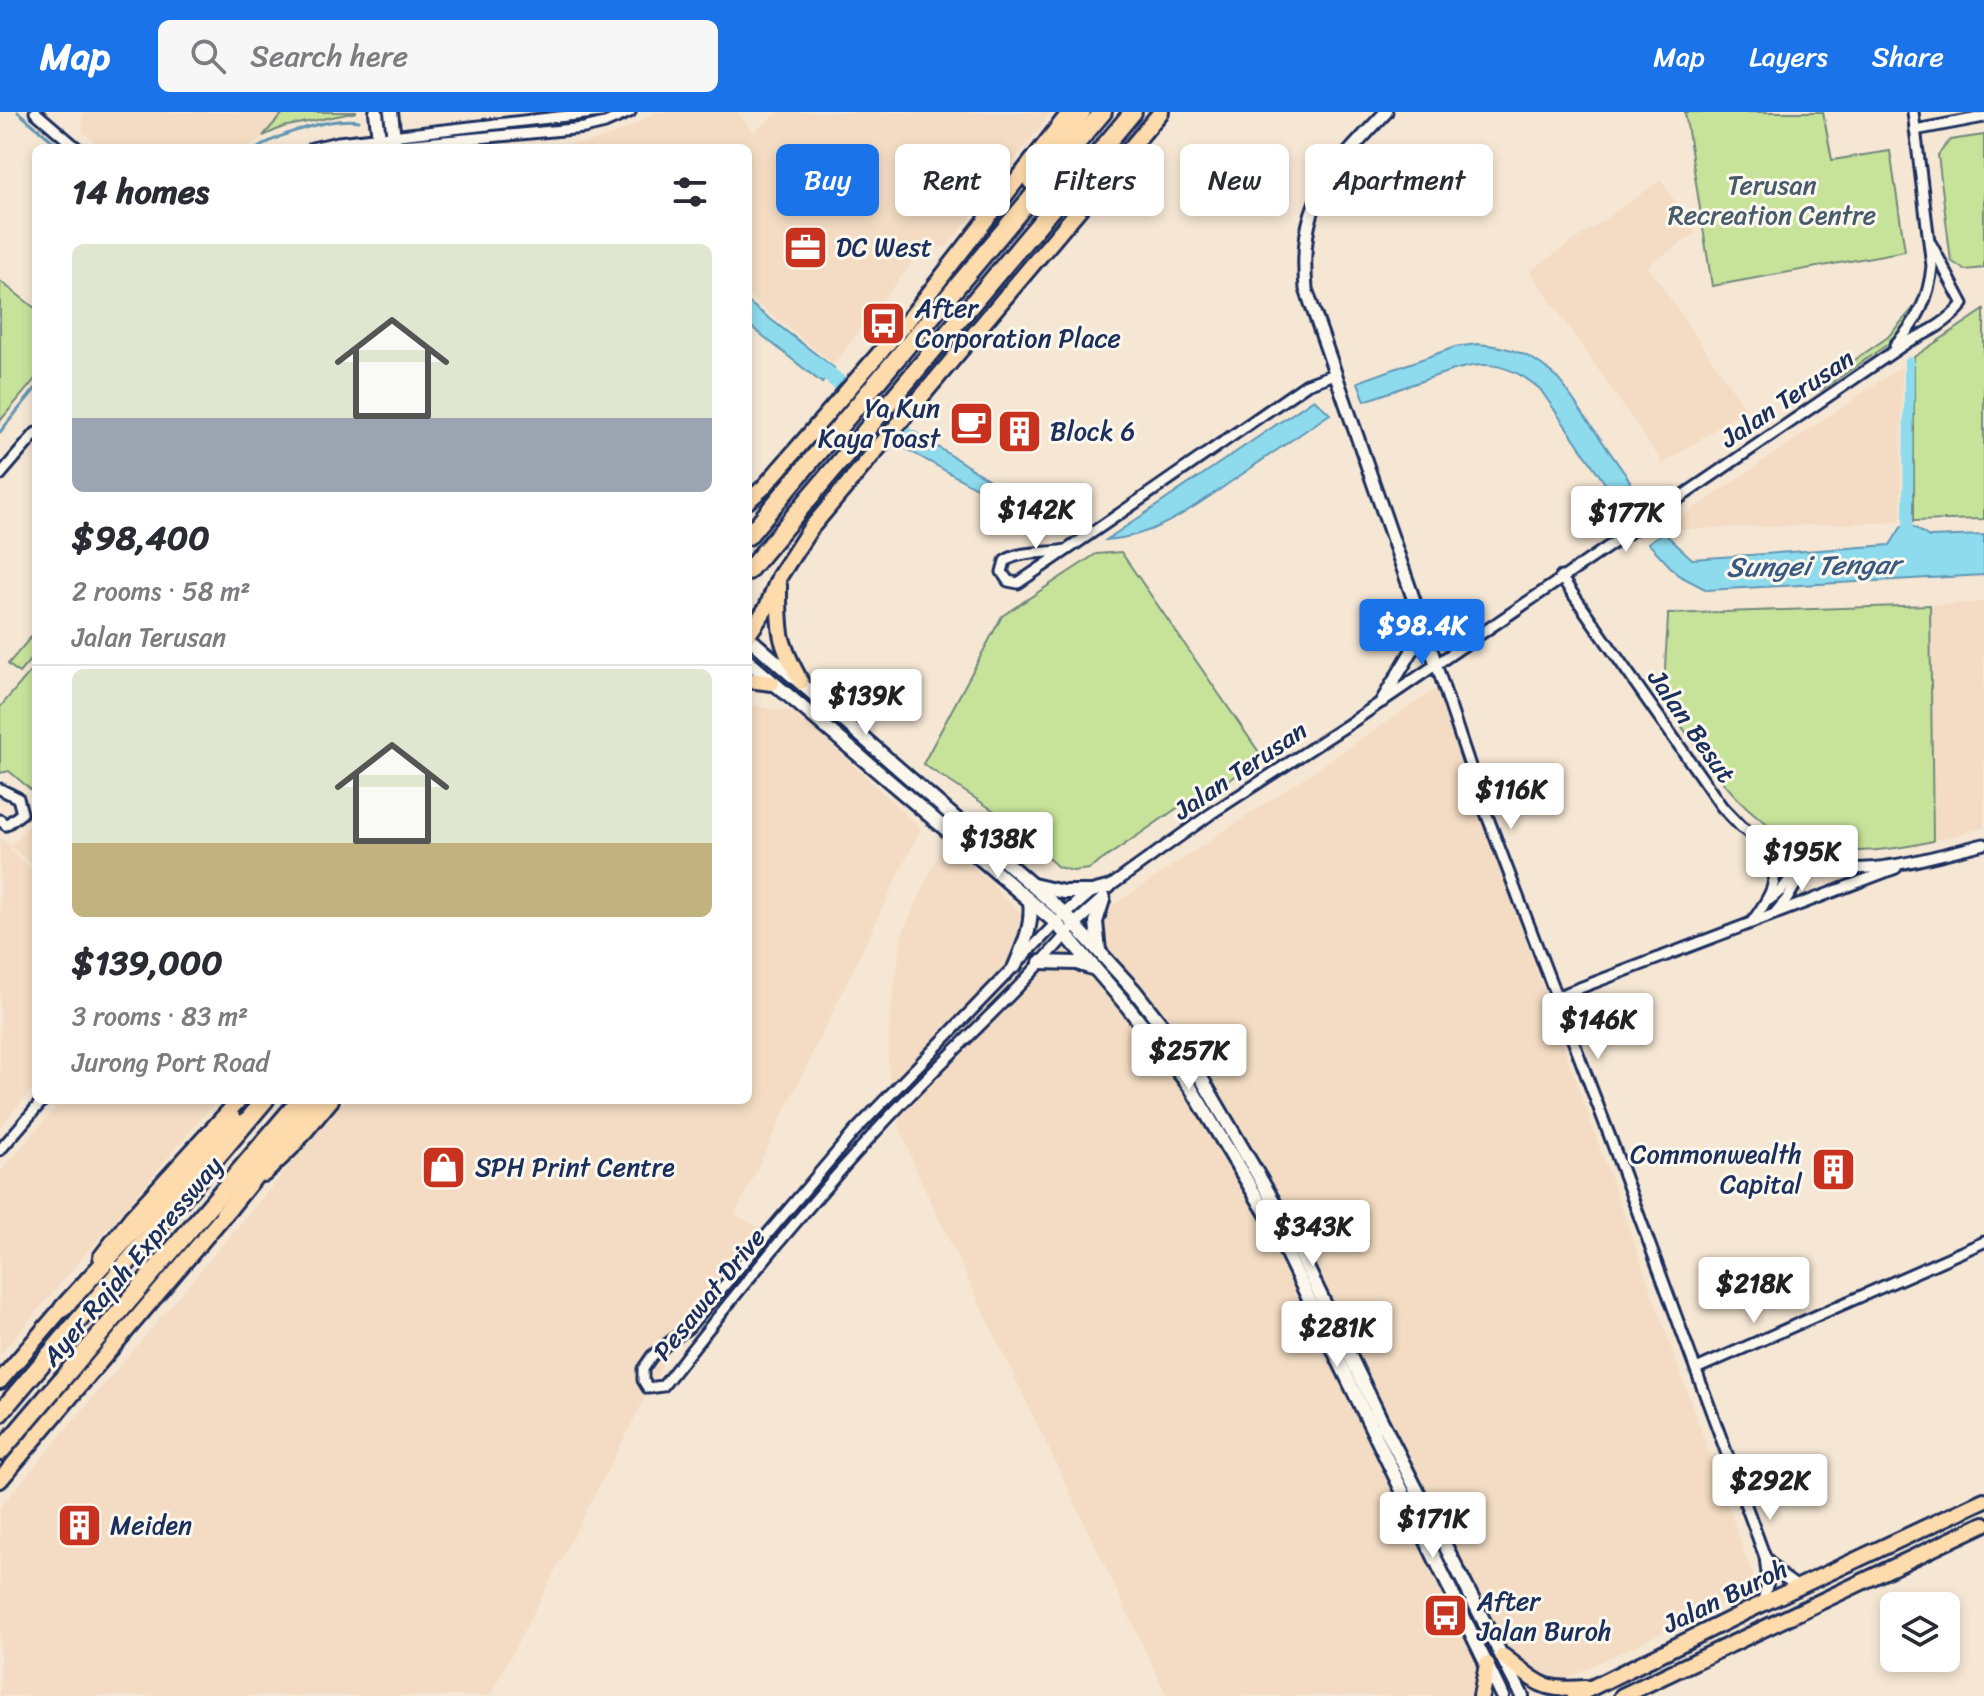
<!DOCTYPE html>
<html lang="en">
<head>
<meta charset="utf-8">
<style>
	:root { --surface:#fff; --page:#f7f7f7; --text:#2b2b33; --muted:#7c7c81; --line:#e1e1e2; --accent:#1a73e8 }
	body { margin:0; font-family:Sriracha,sans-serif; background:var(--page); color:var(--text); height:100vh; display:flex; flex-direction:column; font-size:30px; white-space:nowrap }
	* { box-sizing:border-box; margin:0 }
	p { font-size:26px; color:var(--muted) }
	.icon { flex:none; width:44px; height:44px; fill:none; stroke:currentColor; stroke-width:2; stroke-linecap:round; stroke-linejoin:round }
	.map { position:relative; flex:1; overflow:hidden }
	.sheet { position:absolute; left:32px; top:32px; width:720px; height:960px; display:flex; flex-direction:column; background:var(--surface); border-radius:12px; box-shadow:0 4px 12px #0003 }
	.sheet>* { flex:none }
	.banner { position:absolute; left:776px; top:32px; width:760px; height:72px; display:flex; gap:16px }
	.tools { position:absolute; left:1880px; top:1480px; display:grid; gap:16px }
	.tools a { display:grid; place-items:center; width:80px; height:80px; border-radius:12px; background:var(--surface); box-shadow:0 4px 12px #0003; font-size:40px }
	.price { position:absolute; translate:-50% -68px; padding:0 18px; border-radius:8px; background:#fff; color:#222; font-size:26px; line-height:52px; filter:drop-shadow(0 2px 4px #0008) }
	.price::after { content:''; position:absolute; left:50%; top:48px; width:24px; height:18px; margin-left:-12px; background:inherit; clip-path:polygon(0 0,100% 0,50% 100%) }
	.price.on { background:var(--accent); color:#fff }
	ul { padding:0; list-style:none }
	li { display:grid; align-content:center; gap:16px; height:424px; padding:0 40px }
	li+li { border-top:2px solid var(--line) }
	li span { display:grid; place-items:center; height:248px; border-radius:12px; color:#555 }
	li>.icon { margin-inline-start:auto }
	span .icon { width:144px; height:144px; fill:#fffc; stroke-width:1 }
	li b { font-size:34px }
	h2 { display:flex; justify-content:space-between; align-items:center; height:96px; padding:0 40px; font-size:34px }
	.chip { padding:0 28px; border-radius:12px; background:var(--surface); box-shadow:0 4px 12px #0003; font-size:28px; line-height:72px }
	.chip.on { background:var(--accent); color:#fff }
	header { display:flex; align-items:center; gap:48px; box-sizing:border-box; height:112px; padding:0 40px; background:var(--accent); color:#fff }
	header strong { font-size:38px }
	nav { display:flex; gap:44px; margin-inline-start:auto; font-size:28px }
	.search { width:560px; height:72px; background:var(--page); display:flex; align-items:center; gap:20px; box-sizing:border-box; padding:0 28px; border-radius:12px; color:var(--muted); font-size:30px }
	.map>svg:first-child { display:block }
</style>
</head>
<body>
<header>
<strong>Map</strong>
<div class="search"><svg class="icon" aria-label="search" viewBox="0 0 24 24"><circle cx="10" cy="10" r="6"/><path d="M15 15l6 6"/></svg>Search here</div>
<nav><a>Map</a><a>Layers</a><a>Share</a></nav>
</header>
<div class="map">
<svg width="1984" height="1584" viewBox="0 0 1984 1584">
	<rect width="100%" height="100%" fill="#f6e7d4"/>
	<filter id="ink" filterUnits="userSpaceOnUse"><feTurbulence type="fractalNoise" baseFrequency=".0125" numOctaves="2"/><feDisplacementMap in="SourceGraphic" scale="16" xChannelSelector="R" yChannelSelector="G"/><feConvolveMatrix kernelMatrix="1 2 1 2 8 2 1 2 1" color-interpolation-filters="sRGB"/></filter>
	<g filter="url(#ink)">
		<g fill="#f3dcc3">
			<path d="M84,0H284L263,24L248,36H102L83,20L82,3Z"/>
			<path d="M655,0H738L753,20L779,0H1052L948,134L921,139L834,252L748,184V36H532L590,30L628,17Z"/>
			<path d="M1661,68L1696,121L1648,154L1746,297L1663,352L1530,159Z"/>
			<path d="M1902,254L1901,410L1663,418Z"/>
			<path d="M1984,490V716L1933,729L1930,493Z"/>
			<path d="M1436,577L1757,1475L1529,1584H1167L918,1063L893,996L888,949L890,904L902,822L945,728L1054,833Z"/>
			<path d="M748,593L797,601L921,716L735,1103L761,1116L714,1210L691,1198L490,1584H0V1395L345,988H748Z"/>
			<path d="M36,705V756L11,735L9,737L36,760V973L0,1015V726L11,734Z"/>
			<path d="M62,988H217L0,1243V1060Z"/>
		</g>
		<g fill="#c7e39a" stroke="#71897c" stroke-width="2">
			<path d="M284,0H357L283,15L263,24Z"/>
			<path d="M1685,0H1823L1832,48L1890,39L1905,139L1712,174Z"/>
			<path d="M1984,23V156L1965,158L1951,149L1938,43L1950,28Z"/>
			<path d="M0,169L36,197V266L0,309Z"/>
			<path d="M1916,193H1919L1901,221L1891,230L1821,278H1811L1888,225Z"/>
			<path d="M1984,198V407L1914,409V245Z"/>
			<path d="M1121,440L1263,646L1208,682L1189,688L1089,757L1073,759L1058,755L1002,704L923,652L1002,504L1096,442Z"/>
			<path d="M1930,493L1933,729C1822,755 1763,732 1699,638C1691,626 1669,600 1666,587C1662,568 1668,523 1668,502Z"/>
			<path d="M36,519V541L19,561L8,552Z"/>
			<path d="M36,553V682L9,659L0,661V595Z"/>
		</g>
		<g fill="#8edbee" stroke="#6096b4" stroke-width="2">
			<path d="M748,190L834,256L822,271L748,212Z"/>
			<path d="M1477,232C1512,234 1536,244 1560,269L1630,369L1622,396L1540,277C1501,244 1476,250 1430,266C1408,274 1387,281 1365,289L1358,270L1455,235Z"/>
			<path d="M1314,287L1330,302C1299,323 1268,344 1238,365C1196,393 1158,425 1106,428Z"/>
			<path d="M913,319L1011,382L1086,406L1061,423L901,334Z"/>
			<path d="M1911,413L1929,425L1984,423V463L1707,478L1678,463L1648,431L1663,420L1692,447L1890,433L1902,414Z"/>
		</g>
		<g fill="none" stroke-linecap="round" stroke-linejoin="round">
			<g stroke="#6096b4" stroke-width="3">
				<path d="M18,0L61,36"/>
				<path d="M258,36C281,21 332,5 359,9"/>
				<path d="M0,320L36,276"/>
			</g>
			<path stroke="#8edbee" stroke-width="10" d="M1908,424L1909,250"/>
			<path stroke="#8edbee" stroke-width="16" d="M814,251L925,338"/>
			<defs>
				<g id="minor">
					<path d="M35,0L77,36"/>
					<path d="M1915,18L1984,5"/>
					<path d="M312,36L338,30L602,0"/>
					<path d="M372,36L584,16L605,11L630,0"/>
					<path d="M1895,233C1918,209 1929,186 1932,154L1913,0"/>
					<path d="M0,363L36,321"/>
					<path d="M1066,438C1046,442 1022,438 1005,449L1002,460L1008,469L1018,471C1115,406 1211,338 1307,272L1335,262"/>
					<path d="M1561,465L1722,695L1741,715L1763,730L1762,734C1785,738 1805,751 1829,755C1881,762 1933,744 1984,732"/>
					<path d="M1436,552L1483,693L1610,1025L1765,1445L1768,1470L1762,1492"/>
					<path d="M0,677L18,686L22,701L6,713L0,708"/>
					<path d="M1109,775L1212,701L1349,612L1909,229C1930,220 1948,210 1963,192L1931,132"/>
					<path d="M1769,788C1786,776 1793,766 1797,746"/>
					<path d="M1776,800L1787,787L1809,750"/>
					<path d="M1059,808L854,1020L689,1215L652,1244L643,1257V1268L648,1276L663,1274C735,1182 809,1091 889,1005C948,942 1014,884 1070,818"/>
					<path d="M1752,810C1773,781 1778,771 1774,736"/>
					<path d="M1556,885L1896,756"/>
					<path d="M0,1038L43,988"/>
					<path d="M1696,1257L1984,1130"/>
					<path d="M1765,1445L1781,1463L1799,1476"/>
				</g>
				<g id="tertiary">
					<path d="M1386,0C1329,61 1298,88 1306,177L1436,552"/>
					<path d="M1419,507L1444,519L1476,524"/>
					<path d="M1382,589L1413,537L1418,512"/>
					<path d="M1065,802L1090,780L1109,775"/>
					<path d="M1075,812L1104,786"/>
				</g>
				<g id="secondary">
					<path d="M376,0L380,36"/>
					<path d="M391,0L395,36"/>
					<path d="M748,525L1065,802L1134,878L1182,939L1203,969L1282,1104L1381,1308L1522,1584"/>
					<path d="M748,549L1056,811L1127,894L1191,976L1271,1109L1502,1584"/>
					<path d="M1033,773L1063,780H1090"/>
					<path d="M1099,839L1096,810L1103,788"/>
					<path d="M1040,850L1077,851L1095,857"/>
					<path d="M1015,854C1024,832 1033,814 1030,789"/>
				</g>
				<g id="primary">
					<path d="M748,389L763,376L909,207L1070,0"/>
					<path d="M779,473C779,520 778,528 801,570"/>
					<path d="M748,523L767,495L779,465L810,417L1161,0"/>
					<path d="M748,568L772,571"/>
					<path d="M264,1062L291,1036L331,988"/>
					<path d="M101,1145L131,1106L239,988"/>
					<path d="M0,1269L70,1187"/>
					<path d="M0,1368L230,1096"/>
				</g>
				<g id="trunk">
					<path d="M1503,1544C1537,1569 1539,1580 1585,1576"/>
					<path d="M1481,1584L1487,1552"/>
					<path d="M1575,1584L1747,1499L1984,1388"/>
					<path d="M1622,1584L1984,1412"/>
				</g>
				<g id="motorway">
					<path d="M1031,69L1082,0"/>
					<path d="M748,424L1103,0"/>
					<path d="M748,459L1133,0"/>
					<path d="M224,1102L316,988"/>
					<path d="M63,1196L234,1008"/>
					<path d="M0,1301L265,988"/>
					<path d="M0,1340L300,988"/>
				</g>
			</defs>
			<use href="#minor" stroke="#1b2f5e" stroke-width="15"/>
			<use href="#tertiary" stroke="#1b2f5e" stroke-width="17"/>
			<use href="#secondary" stroke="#1b2f5e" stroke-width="18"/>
			<use href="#primary" stroke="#1b2f5e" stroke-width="20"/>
			<use href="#trunk" stroke="#1b2f5e" stroke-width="20"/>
			<use href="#motorway" stroke="#1b2f5e" stroke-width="22"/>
			<use href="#minor" stroke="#fbf7ec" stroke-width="9"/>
			<use href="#tertiary" stroke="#fbf7ec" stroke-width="11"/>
			<use href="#secondary" stroke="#fbf7ec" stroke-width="12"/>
			<use href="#primary" stroke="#fedbac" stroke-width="14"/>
			<use href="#trunk" stroke="#fedbac" stroke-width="14"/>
			<use href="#motorway" stroke="#fedbac" stroke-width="16"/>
		</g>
	</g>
	<defs>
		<symbol id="office-square" viewBox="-11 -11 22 22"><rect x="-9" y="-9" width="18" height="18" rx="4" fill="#c8321e" stroke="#fbf7ec"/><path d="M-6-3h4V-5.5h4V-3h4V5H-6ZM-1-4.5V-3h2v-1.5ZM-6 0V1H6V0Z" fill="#fff"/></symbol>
		<symbol id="bus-square" viewBox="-11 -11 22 22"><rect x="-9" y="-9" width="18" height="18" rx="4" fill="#c8321e" stroke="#fbf7ec"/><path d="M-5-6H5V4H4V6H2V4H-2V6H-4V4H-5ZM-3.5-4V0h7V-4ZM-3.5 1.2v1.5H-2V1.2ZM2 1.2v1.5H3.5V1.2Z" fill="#fff"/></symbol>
		<symbol id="cafe-square" viewBox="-11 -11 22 22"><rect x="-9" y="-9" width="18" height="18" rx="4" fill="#c8321e" stroke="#fbf7ec"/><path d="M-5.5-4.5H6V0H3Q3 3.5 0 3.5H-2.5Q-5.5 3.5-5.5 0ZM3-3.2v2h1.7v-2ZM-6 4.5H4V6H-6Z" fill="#fff"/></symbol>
		<symbol id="building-square" viewBox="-11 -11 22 22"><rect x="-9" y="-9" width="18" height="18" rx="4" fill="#c8321e" stroke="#fbf7ec"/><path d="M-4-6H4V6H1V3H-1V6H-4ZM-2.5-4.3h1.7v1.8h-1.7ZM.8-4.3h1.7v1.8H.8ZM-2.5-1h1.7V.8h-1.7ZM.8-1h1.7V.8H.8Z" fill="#fff"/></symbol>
		<symbol id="shop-square" viewBox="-11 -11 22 22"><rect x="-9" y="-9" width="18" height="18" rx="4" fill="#c8321e" stroke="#fbf7ec"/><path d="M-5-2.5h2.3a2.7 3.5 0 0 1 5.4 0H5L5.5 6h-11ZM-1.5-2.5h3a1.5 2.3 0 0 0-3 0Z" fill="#fff"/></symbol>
	</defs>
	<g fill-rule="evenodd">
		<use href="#office-square" x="780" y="110" width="51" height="51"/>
		<use href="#bus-square" x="858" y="186" width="51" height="51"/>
		<use href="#cafe-square" x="946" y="286" width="51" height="51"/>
		<use href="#building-square" x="994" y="294" width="51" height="51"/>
		<use href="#shop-square" x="418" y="1030" width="51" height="51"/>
		<use href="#building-square" x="1808" y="1032" width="51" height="51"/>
		<use href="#building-square" x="54" y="1388" width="51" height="51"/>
		<use href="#bus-square" x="1420" y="1478" width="51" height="51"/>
	</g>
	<g text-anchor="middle" stroke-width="6" stroke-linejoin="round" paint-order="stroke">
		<g font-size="26" fill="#465c6d" stroke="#fbf7ec">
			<text x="1772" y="82">Terusan<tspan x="1772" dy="30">Recreation Centre</tspan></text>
		</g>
		<g font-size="26" fill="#1b2f5e" stroke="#fbf7ec" text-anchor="start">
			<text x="836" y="144">DC West</text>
			<text x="915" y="205">After<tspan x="915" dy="30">Corporation Place</tspan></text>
			<text x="940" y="305" text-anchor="end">Ya Kun<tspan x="940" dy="30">Kaya Toast</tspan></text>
			<text x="1050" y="328">Block 6</text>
			<text x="1802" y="1051" text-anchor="end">Commonwealth<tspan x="1802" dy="30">Capital</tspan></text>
			<text x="475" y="1064">SPH Print Centre</text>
			<text x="110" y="1422">Meiden</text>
			<text x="1477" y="1498">After<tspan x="1477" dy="30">Jalan Buroh</tspan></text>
		</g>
		<g font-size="26" fill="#1b2f5e" stroke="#fbf7ec">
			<text transform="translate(1787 286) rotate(-34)" y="9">Jalan Terusan</text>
			<text transform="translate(1692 614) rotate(55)" y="9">Jalan Besut</text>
			<text transform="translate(1240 658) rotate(-34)" y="9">Jalan Terusan</text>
			<text transform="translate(132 1149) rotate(-50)" y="9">Ayer Rajah Expressway</text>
			<text transform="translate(709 1182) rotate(-51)" y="9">Pesawat Drive</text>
			<text transform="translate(1725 1484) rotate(-26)" y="9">Jalan Buroh</text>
		</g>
		<g font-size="28" font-style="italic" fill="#385a82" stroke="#fbf7ec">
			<text transform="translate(1813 453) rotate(-1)" y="10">Sungei Tengar</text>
		</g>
	</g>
</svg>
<div class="tools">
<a><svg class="icon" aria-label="layers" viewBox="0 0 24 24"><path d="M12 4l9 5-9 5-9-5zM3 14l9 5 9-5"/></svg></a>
</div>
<b class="price" style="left:1036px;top:439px">$142K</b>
<b class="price" style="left:1626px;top:442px">$177K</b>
<b class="price on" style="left:1422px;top:555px">$98.4K</b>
<b class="price" style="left:866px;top:625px">$139K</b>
<b class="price" style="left:1511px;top:719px">$116K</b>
<b class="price" style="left:998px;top:768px">$138K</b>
<b class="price" style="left:1802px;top:781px">$195K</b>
<b class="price" style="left:1598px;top:949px">$146K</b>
<b class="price" style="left:1189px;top:980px">$257K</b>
<b class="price" style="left:1313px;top:1156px">$343K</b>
<b class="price" style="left:1754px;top:1213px">$218K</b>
<b class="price" style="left:1337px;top:1257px">$281K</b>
<b class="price" style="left:1770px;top:1410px">$292K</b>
<b class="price" style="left:1433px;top:1448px">$171K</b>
<div class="banner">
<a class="chip on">Buy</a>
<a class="chip">Rent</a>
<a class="chip">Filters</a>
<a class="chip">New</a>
<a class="chip">Apartment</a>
</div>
<section class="sheet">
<h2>14 homes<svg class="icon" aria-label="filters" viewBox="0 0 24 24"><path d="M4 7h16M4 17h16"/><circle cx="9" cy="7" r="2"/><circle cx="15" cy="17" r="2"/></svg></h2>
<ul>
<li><span style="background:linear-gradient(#dfe7d0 70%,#9aa5b1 0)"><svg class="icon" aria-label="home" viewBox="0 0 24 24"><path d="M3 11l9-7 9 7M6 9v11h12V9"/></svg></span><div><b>$98,400</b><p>2 rooms · 58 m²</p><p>Jalan Terusan</p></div></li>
<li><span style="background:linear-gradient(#dfe7d0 70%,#c2b280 0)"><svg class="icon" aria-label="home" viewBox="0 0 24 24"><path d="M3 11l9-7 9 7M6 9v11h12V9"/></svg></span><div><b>$139,000</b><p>3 rooms · 83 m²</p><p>Jurong Port Road</p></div></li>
</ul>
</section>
</div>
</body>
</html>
